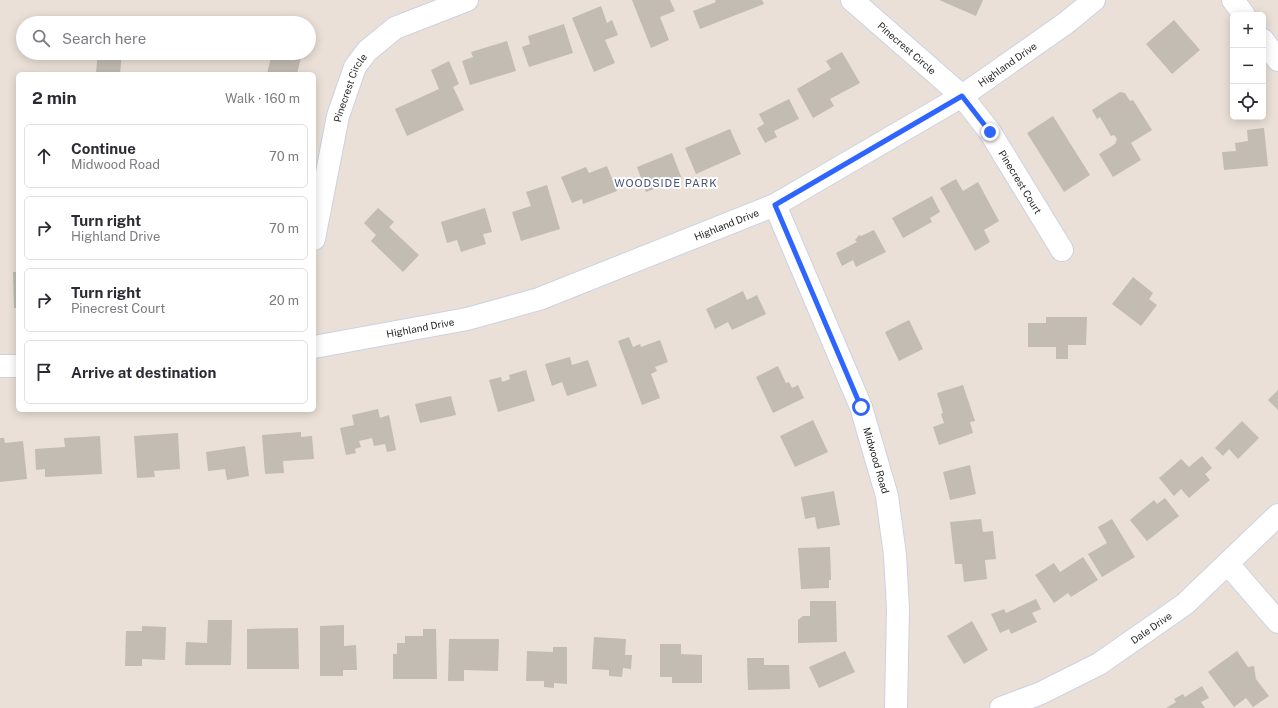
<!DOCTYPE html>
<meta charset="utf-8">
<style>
body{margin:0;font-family:"Public Sans",sans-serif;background:#f7f7f7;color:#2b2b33}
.controls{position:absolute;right:12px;top:12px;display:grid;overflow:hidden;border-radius:6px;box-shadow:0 2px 10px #0003}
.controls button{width:36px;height:36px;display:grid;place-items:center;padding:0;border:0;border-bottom:1px solid #e1e1e2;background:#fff;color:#2b2b33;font:20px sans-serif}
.stop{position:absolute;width:12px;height:12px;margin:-9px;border:3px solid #2f65ff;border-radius:50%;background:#fff}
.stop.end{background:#2f65ff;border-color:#fff;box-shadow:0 1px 4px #0008}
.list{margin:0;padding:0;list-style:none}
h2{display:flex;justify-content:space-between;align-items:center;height:52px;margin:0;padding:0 16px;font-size:17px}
h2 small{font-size:13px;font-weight:400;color:#7c7c81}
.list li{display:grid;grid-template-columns:26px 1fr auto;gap:12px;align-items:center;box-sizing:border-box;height:64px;margin:0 8px 8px;padding:0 8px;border:1px solid #e1e1e2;border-radius:6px}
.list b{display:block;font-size:15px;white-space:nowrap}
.list p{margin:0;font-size:13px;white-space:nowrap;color:#7c7c81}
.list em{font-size:13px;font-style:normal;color:#7c7c81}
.icon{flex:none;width:22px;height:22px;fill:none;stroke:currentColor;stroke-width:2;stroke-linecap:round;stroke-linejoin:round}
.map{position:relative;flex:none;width:1278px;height:708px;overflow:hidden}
.search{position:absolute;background:#fff;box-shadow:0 2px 10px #0003;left:16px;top:16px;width:300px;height:44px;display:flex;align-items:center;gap:10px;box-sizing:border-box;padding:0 14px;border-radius:22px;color:#7c7c81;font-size:15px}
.panel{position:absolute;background:#fff;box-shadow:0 2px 10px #0003;left:16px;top:72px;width:300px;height:340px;border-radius:6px}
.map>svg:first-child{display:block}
</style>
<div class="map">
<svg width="1278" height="708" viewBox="0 0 1278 708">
<rect width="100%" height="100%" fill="#eae0d7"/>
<!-- building -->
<g fill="#c2bcb3">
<polygon points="632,0 670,0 675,11 660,17 669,40 651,48"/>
<polygon points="715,0 762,0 764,4 700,29 693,11 716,2"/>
<polygon points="939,0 983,0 976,16"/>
<polygon points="601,6 607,23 612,20 618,35 605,40 615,63 594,72 572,18"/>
<polygon points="1174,20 1200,50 1172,74 1146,44"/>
<polygon points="564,24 573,53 529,67 522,47 530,44 528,36"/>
<polygon points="507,41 516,71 470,85 462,61 473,57 471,52"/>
<polygon points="842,52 860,83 830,99 834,106 813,118 797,89 831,69 826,61"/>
<polygon points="98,53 122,53 120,74 90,74 90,72 96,72"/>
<polygon points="272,53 302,53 297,74 267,74"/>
<polygon points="449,61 459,84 453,87 464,110 407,136 395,109 439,89 431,70"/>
<polygon points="1120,92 1125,93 1130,101 1133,100 1152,130 1131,143 1141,160 1113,177 1099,154 1115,144 1117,139 1114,135 1111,136 1100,117 1097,119 1092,110"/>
<polygon points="789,99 799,119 774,131 777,137 765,143 757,128 764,124 759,114"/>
<polygon points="1053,116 1090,175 1064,192 1027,133"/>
<polygon points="1264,128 1268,166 1224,170 1222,152 1236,151 1235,143 1248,141 1247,130"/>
<polygon points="730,129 741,154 696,174 685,148"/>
<polygon points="672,153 682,179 646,192 637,167"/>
<polygon points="607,166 617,191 583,204 582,199 572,203 561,177 586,167 589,173"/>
<polygon points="956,179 963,191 978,182 999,221 984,230 990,242 975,251 940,188"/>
<polygon points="547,185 560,229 521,241 512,212 531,206 526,192"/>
<polygon points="932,196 940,212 930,218 932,222 903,238 892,218"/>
<polygon points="378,208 394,222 389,227 419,255 403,272 371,241 376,235 364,223"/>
<polygon points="485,208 492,232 483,234 486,244 461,252 457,240 447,243 441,222"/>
<polygon points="874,230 886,252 856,267 853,260 842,266 836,253 857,242 855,240 859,235 861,236"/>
<polygon points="13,272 18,272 18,308 14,308"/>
<polygon points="1133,277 1153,293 1149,299 1157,305 1141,326 1112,304"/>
<polygon points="743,291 747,300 757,295 766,314 732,330 728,322 715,329 706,309"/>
<polygon points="1046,317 1087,317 1086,345 1068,345 1068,359 1056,359 1056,347 1028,347 1028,323 1046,323"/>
<polygon points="909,320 923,349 899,361 885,332"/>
<polygon points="629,337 633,347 640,344 641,347 660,340 668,362 655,367 657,371 651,374 660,398 642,405 618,341"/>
<polygon points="570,357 572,365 588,360 597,386 567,396 562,382 552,386 545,364"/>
<polygon points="778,366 786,383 789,382 792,388 798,385 804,398 773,413 756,377"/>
<polygon points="526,370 535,401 498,412 489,380 501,377 502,382 510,379 509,375"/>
<polygon points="963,385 975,421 970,422 973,433 939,445 933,427 944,423 941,414 943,413 937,393"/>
<polygon points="1278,390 1278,410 1268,400"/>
<polygon points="451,396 456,415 420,423 415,404"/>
<polygon points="378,409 380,418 389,415 396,450 387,452 385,444 374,446 372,438 359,441 361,447 355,449 356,453 346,455 340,428 354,425 352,415"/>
<polygon points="813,420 828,452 795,467 780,436"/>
<polygon points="1242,421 1259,438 1238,459 1229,449 1223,456 1215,448"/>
<polygon points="301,432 301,437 312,436 314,459 283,461 284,473 265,474 262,435"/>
<polygon points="178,433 180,469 154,471 155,477 137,478 134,436"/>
<polygon points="100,436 102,474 45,477 45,469 36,470 35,449 65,447 64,438"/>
<polygon points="0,438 4,438 5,443 23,441 27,479 0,482"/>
<polygon points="245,446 249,476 227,480 225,469 208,471 206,452"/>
<polygon points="1202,456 1212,468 1205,474 1210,480 1189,498 1181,489 1174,496 1159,478 1181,459 1189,467"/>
<polygon points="970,465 976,494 950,500 943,472"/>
<polygon points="834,491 840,525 817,529 815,517 805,519 801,497"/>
<polygon points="1165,498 1179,516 1147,541 1130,520 1154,500 1157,504"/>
<polygon points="981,519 983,532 993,531 996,559 985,560 987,579 964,582 962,564 955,564 950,522"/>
<polygon points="1112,519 1135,557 1102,577 1088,554 1107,543 1098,527"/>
<polygon points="830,547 831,580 829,580 829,588 801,589 798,548"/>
<polygon points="1083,557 1098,580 1071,597 1068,593 1054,603 1035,575 1054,563 1060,572"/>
<polygon points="1036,599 1041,609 1032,613 1037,622 1011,634 1009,629 1000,633 991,614 1004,609 1006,613"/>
<polygon points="810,601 836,601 837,642 798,643 798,620 803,616 810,616"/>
<polygon points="208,620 232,620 231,665 185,665 186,642 207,643"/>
<polygon points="972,621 988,650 964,664 947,636"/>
<polygon points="344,625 344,646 356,645 357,670 343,670 343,676 320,676 320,626"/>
<polygon points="142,626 166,627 165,660 142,659 142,666 125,666 126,631 142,631"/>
<polygon points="298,628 299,669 247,669 247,629"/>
<polygon points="423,629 436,629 437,679 393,679 393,654 397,654 397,643 405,643 405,636 423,636"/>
<polygon points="594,637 626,639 625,655 632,655 631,669 623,668 622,677 609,676 609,670 592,669"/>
<polygon points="449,639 499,639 498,671 464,670 464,681 448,681"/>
<polygon points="660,644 681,644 681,654 702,655 702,683 672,683 672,677 660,677"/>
<polygon points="553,647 567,647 567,684 554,683 554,688 544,687 544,681 526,681 527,651 553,652"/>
<polygon points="845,651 855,672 819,688 809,667"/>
<polygon points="1237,651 1248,667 1254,666 1256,679 1269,696 1253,707 1246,698 1234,707 1208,672"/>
<polygon points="747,658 764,658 764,665 789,665 790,689 748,690"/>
<polygon points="1202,686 1209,698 1201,702 1205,708 1166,708 1176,702 1174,699 1183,694 1185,697"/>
</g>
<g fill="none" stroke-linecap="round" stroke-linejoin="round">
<!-- minor casing -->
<g stroke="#ccd2e1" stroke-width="24">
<g id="minor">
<path id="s1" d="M852,0L962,96L990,132L1062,250"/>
<polyline points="1233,0 1244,15"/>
<polyline points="1263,40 1278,60"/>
<path id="s2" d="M775,205L861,407L887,496L895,555L898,609L896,708"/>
<path id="s3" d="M314,239L338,116L355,67L367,51L395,28L467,0"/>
<path id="s4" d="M314,347L467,319L539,299L775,205L962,96L1066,23L1094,0"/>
<polyline points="0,366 18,366"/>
<polyline points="1228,564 1278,622"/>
</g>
</g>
<!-- tertiary casing -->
<g stroke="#ccd2e1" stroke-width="24">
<g id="tertiary">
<path id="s5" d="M1001,708L1041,693L1099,664L1185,604L1278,515"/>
</g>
</g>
<!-- minor -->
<use href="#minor" stroke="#fff" stroke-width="22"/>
<!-- tertiary -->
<use href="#tertiary" stroke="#fff" stroke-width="22"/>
</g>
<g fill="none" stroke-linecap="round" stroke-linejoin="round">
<!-- route -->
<polyline stroke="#2f65ff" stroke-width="5" points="861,407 775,205 962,96 990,132"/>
</g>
<g text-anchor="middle" stroke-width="4" stroke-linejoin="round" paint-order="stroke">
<!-- street labels -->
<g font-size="10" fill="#272727" stroke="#fff">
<text dy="4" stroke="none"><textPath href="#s1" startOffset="73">Pinecrest Circle</textPath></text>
<text dy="4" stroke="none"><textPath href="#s4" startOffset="756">Highland Drive</textPath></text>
<text dy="4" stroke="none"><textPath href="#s3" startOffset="156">Pinecrest Circle</textPath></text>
<text dy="4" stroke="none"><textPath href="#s1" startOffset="250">Pinecrest Court</textPath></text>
<text dy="4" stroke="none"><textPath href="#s4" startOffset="432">Highland Drive</textPath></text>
<text dy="4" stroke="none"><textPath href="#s4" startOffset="108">Highland Drive</textPath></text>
<text dy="4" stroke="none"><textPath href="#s2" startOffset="275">Midwood Road</textPath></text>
<text dy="4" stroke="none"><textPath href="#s5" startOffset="171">Dale Drive</textPath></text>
</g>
<!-- neighbourhood labels -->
<g font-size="11" letter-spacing="1" fill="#465378" stroke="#fff">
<text x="666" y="187">WOODSIDE PARK</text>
</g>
</g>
</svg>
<div class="controls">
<button>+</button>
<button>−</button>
<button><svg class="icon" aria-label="locate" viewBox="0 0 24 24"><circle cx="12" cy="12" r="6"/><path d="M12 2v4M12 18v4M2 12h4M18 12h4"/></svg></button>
</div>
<div class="stop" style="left:861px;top:407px"></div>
<div class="stop end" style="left:990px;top:132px"></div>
<div class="search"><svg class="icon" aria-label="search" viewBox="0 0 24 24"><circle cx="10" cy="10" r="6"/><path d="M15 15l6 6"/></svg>Search here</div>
<section class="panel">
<h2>2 min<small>Walk · 160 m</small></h2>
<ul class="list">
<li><svg class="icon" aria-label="ahead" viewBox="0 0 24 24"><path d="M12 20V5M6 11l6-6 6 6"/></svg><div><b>Continue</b><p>Midwood Road</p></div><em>70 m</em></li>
<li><svg class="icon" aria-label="right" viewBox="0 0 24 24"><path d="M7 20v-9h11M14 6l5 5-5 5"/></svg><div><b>Turn right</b><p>Highland Drive</p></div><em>70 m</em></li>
<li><svg class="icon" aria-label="right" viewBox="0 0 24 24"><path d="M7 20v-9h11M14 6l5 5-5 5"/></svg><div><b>Turn right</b><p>Pinecrest Court</p></div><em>20 m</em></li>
<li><svg class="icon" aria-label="arrive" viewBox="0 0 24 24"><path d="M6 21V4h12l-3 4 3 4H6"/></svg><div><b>Arrive at destination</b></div></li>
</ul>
</section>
</div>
